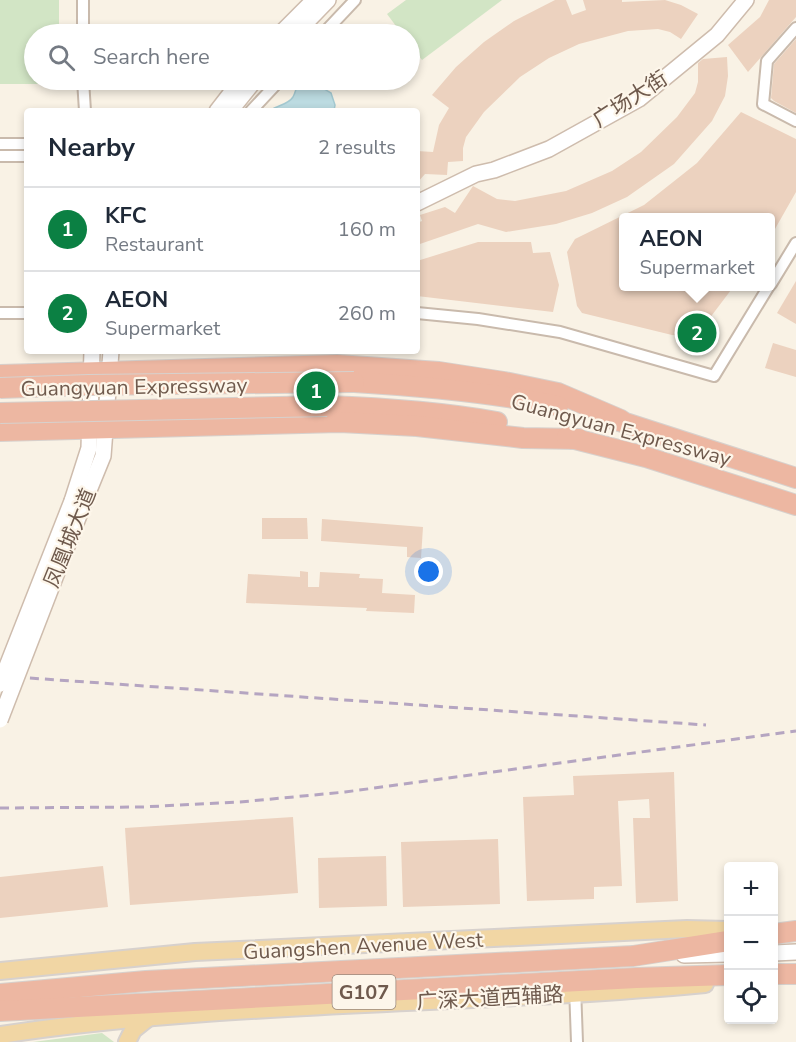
<!DOCTYPE html>
<meta charset="utf-8">
<style>
body{margin:0;font-family:"Nunito Sans","Noto Sans SC",sans-serif;background:#f6f6f7;color:#1f2937}
.controls{position:absolute;right:18px;bottom:18px;display:grid;overflow:hidden;border-radius:6px;box-shadow:0 3px 9px #0003}
.controls button{width:54px;height:54px;display:grid;place-items:center;padding:0;border:0;border-bottom:2px solid #e0e1e3;background:#fff;color:#1f2937;font:30px sans-serif}
.you{position:absolute;left:429px;top:572px;width:21px;height:21px;margin:-15px;border:4px solid #fff;border-radius:50%;background:#1a73e8;box-shadow:0 0 0 9px #1a73e833}
.badge{display:grid;place-items:center;width:39px;height:39px;border-radius:50%;background:#0b8043;color:#fff;font-size:20px;font-weight:700}
.pin{position:absolute;translate:-50% -50%;border:3px solid #fff;box-shadow:0 2px 6px #0006}
.popup{position:absolute;left:619px;top:213px;width:156px;height:78px;box-sizing:border-box;display:grid;place-content:center;border-radius:6px;background:#fff;filter:drop-shadow(0 2px 4px #0005);font-size:20px;white-space:nowrap;color:#747a83}
.popup b{font-size:22px;color:#1f2937}
.popup::after{content:'';position:absolute;left:50%;top:100%;margin-left:-12px;border:12px solid transparent;border-top-color:#fff}
.list{margin:0;padding:0;list-style:none}
h2{display:flex;justify-content:space-between;align-items:center;height:78px;margin:0;padding:0 24px;font-size:26px}
h2 small{font-size:20px;font-weight:400;color:#747a83}
.list li{display:grid;grid-template-columns:39px 1fr auto;gap:18px;align-items:center;box-sizing:border-box;height:84px;padding:0 24px;border-top:2px solid #e0e1e3}
.list b{display:block;font-size:22px;white-space:nowrap}
.list p{margin:0;font-size:20px;white-space:nowrap;color:#747a83}
.list em{font-size:20px;font-style:normal;color:#747a83}
.icon{flex:none;width:33px;height:33px;fill:none;stroke:currentColor;stroke-width:2;stroke-linecap:round;stroke-linejoin:round}
.map{position:relative;flex:none;width:796px;height:1042px;overflow:hidden}
.search{position:absolute;background:#fff;box-shadow:0 3px 9px #0003;left:24px;top:24px;width:396px;height:66px;display:flex;align-items:center;gap:15px;box-sizing:border-box;padding:0 21px;border-radius:33px;color:#747a83;font-size:22px}
.panel{position:absolute;background:#fff;box-shadow:0 3px 9px #0003;left:24px;top:108px;width:396px;height:246px;border-radius:6px}
.map>svg:first-child{display:block}
</style>
<div class="map">
<svg width="796" height="1042" viewBox="0 0 796 1042">
<rect width="100%" height="100%" fill="#f9f2e5"/>
<!-- green -->
<g fill="#d2e5c5">
<polygon points="0,0 59,0 59,34 34,34 34,80 58,80 58,84 0,84"/>
<polygon points="406,0 502,0 422,60 410,44 410,34 402,34 387,14"/>
<polygon points="102,1033 114,1042 33,1042"/>
</g>
<!-- water -->
<path fill="#bcdbe1" stroke="#a3c9d1" stroke-width="1.5" d="M303,80C314,79 321,88 331,93L335,105L334,111H270C277,105 288,105 293,97C297,90 295,85 303,80Z"/>
<!-- building -->
<g fill="#ecd2bf">
<polygon points="555,0 566,0 572,15 586,10 583,0 622,0 622,2 665,0 681,5 698,14 681,39 670,32 658,29 628,31 579,44 549,58 520,77 484,112 466,137 463,148 463,161 448,162 447,175 425,174 417,183 417,151 433,152 439,125 449,108 432,95 456,67 484,42 514,21"/>
<polygon points="769,0 796,0 796,17 748,72 728,45 760,17"/>
<polygon points="796,39 796,113 774,101 771,98 774,64"/>
<polygon points="727,57 728,76 725,96 712,121 674,164 627,197 592,213 556,224 506,232 478,224 417,245 417,223 422,221 420,215 445,207 455,213 473,186 497,199 515,201 566,191 612,171 641,152 677,117 695,93 698,82 698,63 703,59"/>
<polygon points="741,112 796,139 796,192 771,236 771,218 624,218 624,286 734,286 703,327 686,336 672,335 582,313 577,306 567,252 575,239 644,205 697,163"/>
<polygon points="478,242 531,242 533,253 550,252 559,285 553,312 417,296 417,261"/>
<polygon points="796,281 796,324 777,313"/>
<polygon points="773,343 796,350 796,377 765,368"/>
<polygon points="262,518 307,518 308,539 262,539"/>
<polygon points="322,519 423,527 421,558 407,557 407,547 321,541"/>
<polygon points="300,571 308,572 308,587 319,587 320,572 360,574 359,578 383,579 382,593 415,595 414,613 366,611 367,608 246,603 248,574 300,577"/>
<polygon points="674,772 678,901 636,903 633,818 650,818 649,799 618,801 622,886 594,887 594,899 527,901 523,797 574,795 573,776"/>
<polygon points="293,817 298,893 130,905 125,828"/>
<polygon points="498,839 500,904 403,907 401,842"/>
<polygon points="386,856 387,906 319,908 318,858"/>
<polygon points="103,866 108,907 0,918 0,877"/>
</g>
<g fill="none" stroke-linecap="round" stroke-linejoin="round">
<!-- street casing -->
<g stroke="#c9baac" stroke-width="14">
<g id="street">
<polyline points="796,28 767,61 763,104 796,121"/>
<polyline points="83,34 83,0"/>
<polyline points="323,34 355,0"/>
<polyline points="83,80 85,111"/>
<polyline points="251,111 280,80"/>
<polyline points="0,144 27,144"/>
<polyline points="0,156 27,156"/>
<polyline points="771,284 796,243"/>
<polyline points="0,313 27,313"/>
<polyline points="417,313 478,319 560,332 714,376 769,286"/>
<polyline points="575,987 577,1042"/>
</g>
</g>
<!-- secondary casing -->
<g stroke="#cebcad" stroke-width="18">
<g id="secondary">
<polyline points="280,34 314,0"/>
<polyline points="295,34 328,0"/>
<polyline points="217,111 241,80"/>
<polyline points="230,111 255,80"/>
<polyline points="417,203 476,174 494,170 549,149 639,99 717,35 746,0"/>
<polyline points="72,501 89,448 92,351"/>
<polyline points="83,505 103,456 111,351"/>
<polyline points="774,953 796,952"/>
<polyline points="684,955 728,954"/>
</g>
</g>
<!-- primary casing -->
<g stroke="#d7d1cd" stroke-width="20">
<g id="primary">
<polyline points="0,971 195,952 687,929 728,930"/>
<path d="M0,1035C233,1000 471,1006 705,984"/>
<polyline points="127,1042 133,1030 148,1018"/>
</g>
</g>
<!-- highway casing -->
<g stroke="#d7d1cd" stroke-width="22">
<g id="highway">
<polyline points="0,375 337,365 439,372 504,382 558,393 621,420"/>
<path d="M354,382C422,386 491,392 558,406"/>
<path d="M327,406C385,408 441,412 497,422"/>
<polyline points="610,418 796,478"/>
<polyline points="0,431 340,422 417,426 523,438 579,439"/>
<polyline points="567,437 646,457 796,505"/>
<polyline points="774,934 796,931"/>
<polyline points="774,974 796,974"/>
<polyline points="0,994 146,981 633,956 728,941"/>
<polyline points="0,1011 636,978 728,975"/>
</g>
</g>
<!-- street -->
<use href="#street" stroke="#fff" stroke-width="10"/>
<!-- secondary -->
<use href="#secondary" stroke="#fff" stroke-width="15"/>
<!-- primary -->
<use href="#primary" stroke="#f1d6a4" stroke-width="16"/>
<!-- highway -->
<use href="#highway" stroke="#edb7a2" stroke-width="20"/>
<!-- rail -->
<g stroke="#b5a5c1" stroke-width="3" stroke-dasharray="9 6" stroke-linecap="butt">
<polyline points="0,676 706,725"/>
<polyline points="0,808 142,807 240,802 345,792 796,731"/>
</g>
<!-- secondary-bridge casing -->
<g stroke="#cebcad" stroke-width="18" stroke-linecap="butt">
<g id="secondary-bridge">
<polyline points="0,684 72,501"/>
<polyline points="0,720 83,505"/>
</g>
</g>
<!-- highway-bridge casing -->
<g stroke="#d7d1cd" stroke-width="22" stroke-linecap="butt">
<g id="highway-bridge">
<polyline points="0,388 89,385 354,382"/>
<polyline points="0,413 327,406"/>
</g>
</g>
<!-- secondary-bridge -->
<use href="#secondary-bridge" stroke="#fff" stroke-width="15"/>
<!-- highway-bridge -->
<use href="#highway-bridge" stroke="#edb7a2" stroke-width="20"/>
</g>
<g text-anchor="middle" stroke-width="4.5" stroke-linejoin="round" paint-order="stroke">
<!-- shield labels -->
<rect fill="#fdf6ea" stroke="#9a897c" stroke-width="1.5" x="332.5" y="975" width="63" height="34" rx="4.5"/>
<g font-size="20" font-weight="bold" fill="#6f5a4d">
<text x="364" y="999">G107</text>
</g>
<!-- street labels -->
<g font-size="21" fill="#6f5a4d" stroke="#fdf6ea">
<text transform="translate(630 99) rotate(-33)" y="7">广场大街</text>
<text transform="translate(134 387) rotate(-1)" y="7">Guangyuan Expressway</text>
<text transform="translate(621 430) rotate(15)" y="7">Guangyuan Expressway</text>
<text transform="translate(70 538) rotate(-68)" y="7">凤凰城大道</text>
<text transform="translate(363 946) rotate(-3)" y="7">Guangshen Avenue West</text>
<text transform="translate(490 998) rotate(-3)" y="7">广深大道西辅路</text>
</g>
</g>
</svg>
<div class="controls">
<button>+</button>
<button>−</button>
<button><svg class="icon" aria-label="locate" viewBox="0 0 24 24"><circle cx="12" cy="12" r="6"/><path d="M12 2v4M12 18v4M2 12h4M18 12h4"/></svg></button>
</div>
<div class="you"></div>
<div class="pin badge" style="left:316px;top:391px">1</div>
<div class="pin badge" style="left:697px;top:333px">2</div>
<div class="popup"><b>AEON</b>Supermarket</div>
<div class="search"><svg class="icon" aria-label="search" viewBox="0 0 24 24"><circle cx="10" cy="10" r="6"/><path d="M15 15l6 6"/></svg>Search here</div>
<section class="panel">
<h2>Nearby<small>2 results</small></h2>
<ul class="list">
<li><span class="badge">1</span><div><b>KFC</b><p>Restaurant</p></div><em>160 m</em></li>
<li><span class="badge">2</span><div><b>AEON</b><p>Supermarket</p></div><em>260 m</em></li>
</ul>
</section>
</div>
